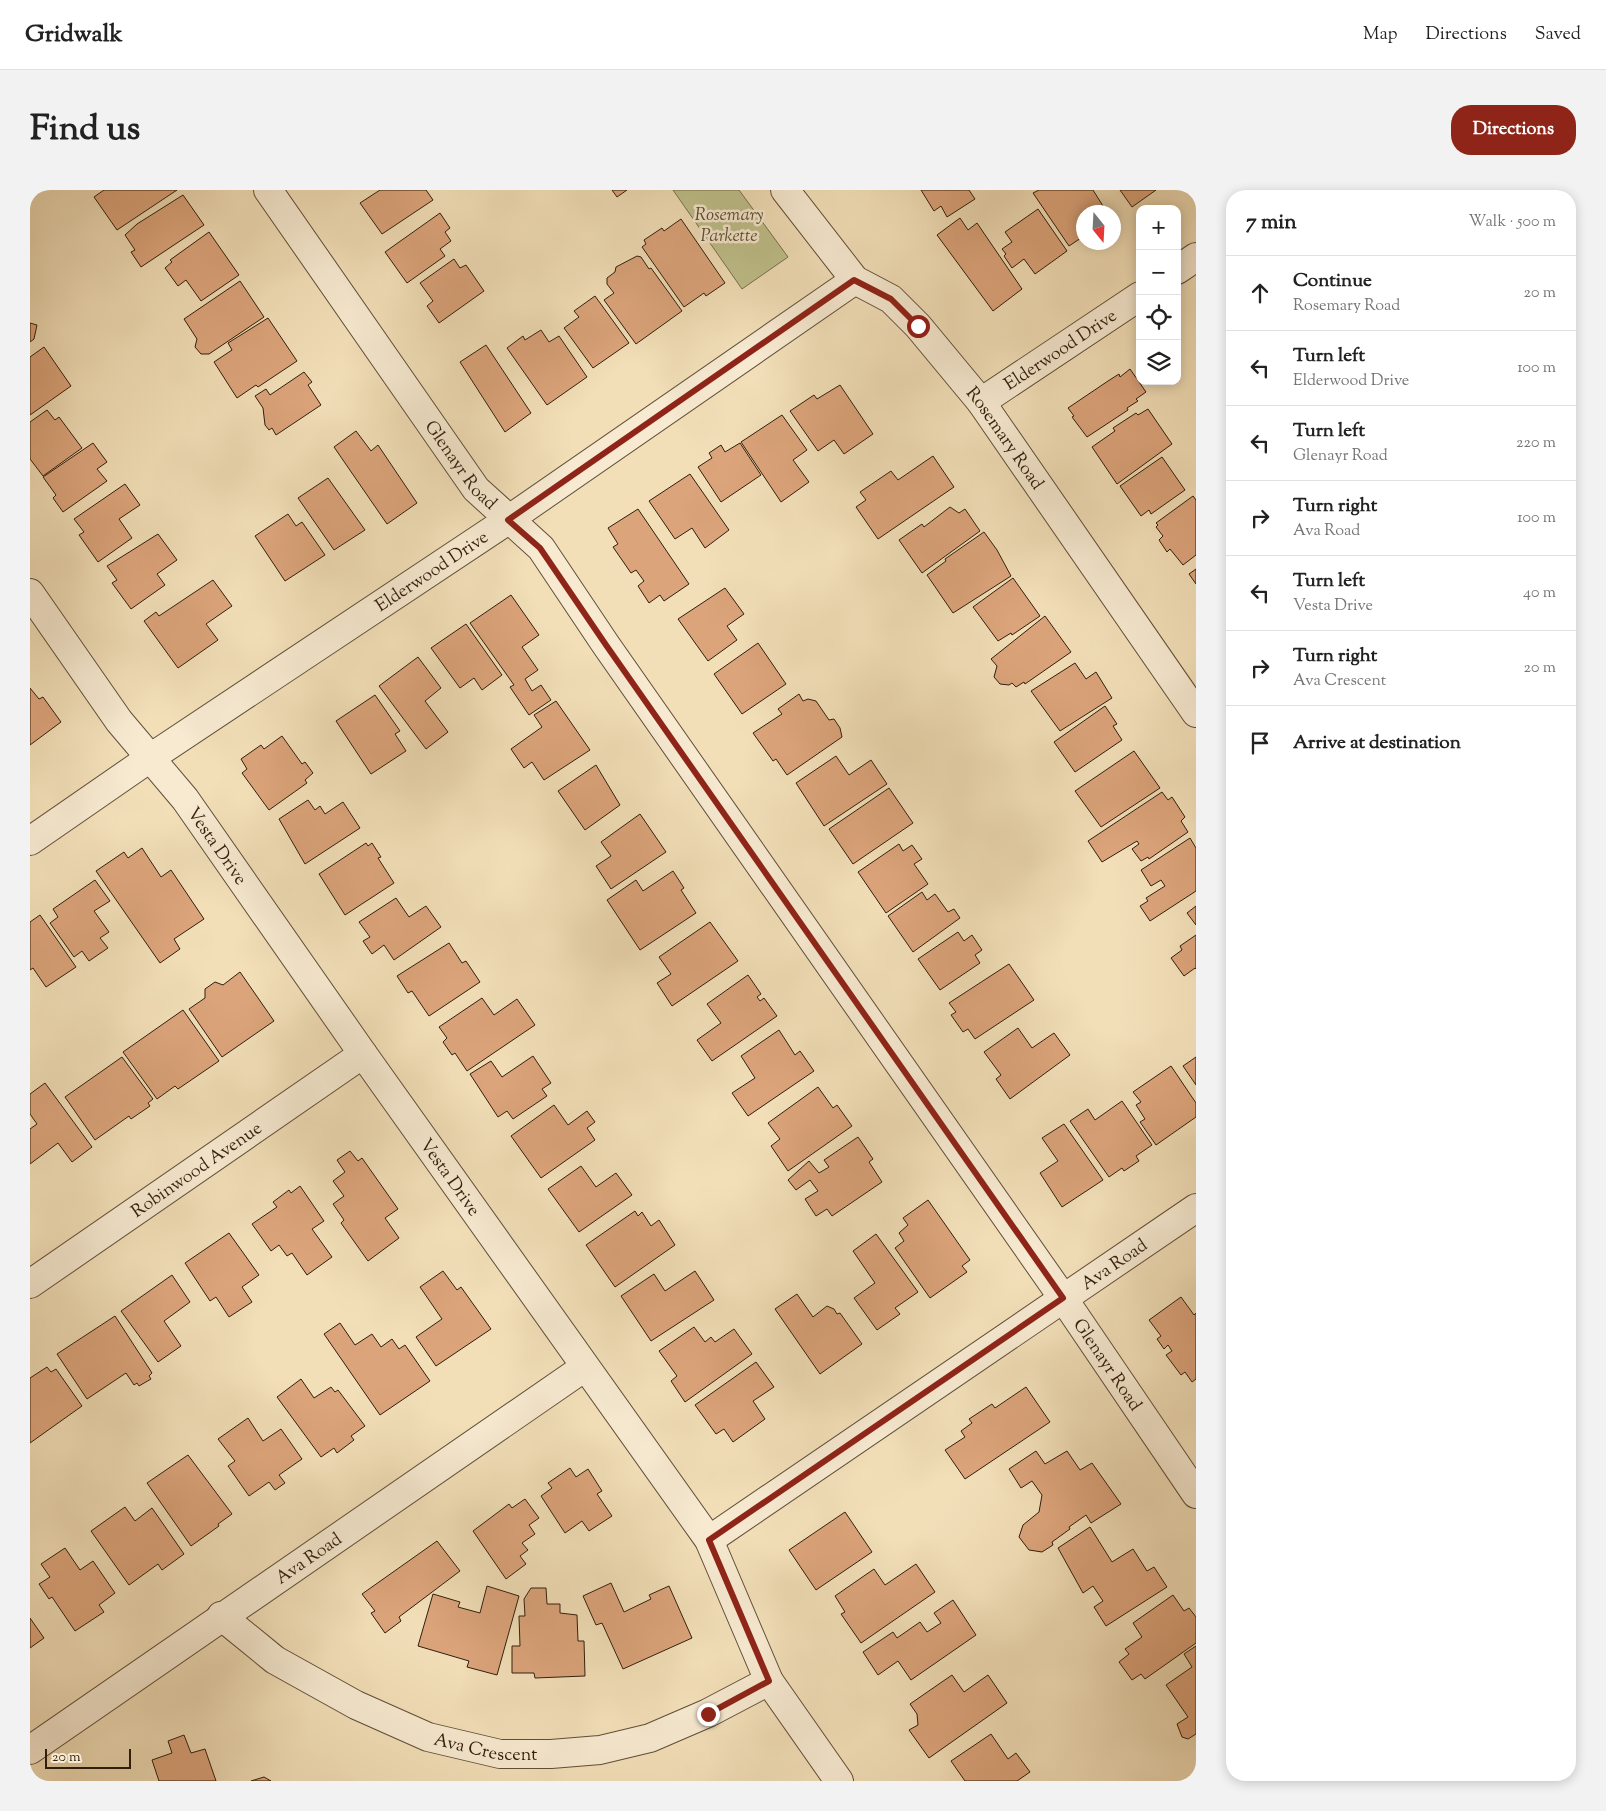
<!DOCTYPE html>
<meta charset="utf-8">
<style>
body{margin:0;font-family:"Sorts Mill Goudy",serif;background:#f2f2f2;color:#222}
.controls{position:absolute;right:15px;top:15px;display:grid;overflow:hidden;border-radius:10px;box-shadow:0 2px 12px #0003}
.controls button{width:45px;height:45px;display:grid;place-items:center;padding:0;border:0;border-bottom:1px solid #e0e0e0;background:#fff;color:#222;font:25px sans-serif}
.compass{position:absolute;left:1046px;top:15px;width:45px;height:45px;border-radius:50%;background:#fff;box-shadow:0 2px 12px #0003;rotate:162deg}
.scale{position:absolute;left:15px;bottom:12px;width:86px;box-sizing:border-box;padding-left:5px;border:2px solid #311e0d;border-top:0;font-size:14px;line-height:18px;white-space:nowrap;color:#311e0d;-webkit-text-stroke:4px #f7ead1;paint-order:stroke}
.stop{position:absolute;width:15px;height:15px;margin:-11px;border:4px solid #8f2418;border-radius:50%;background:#fff}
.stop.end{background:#8f2418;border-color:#fff;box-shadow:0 1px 5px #0008}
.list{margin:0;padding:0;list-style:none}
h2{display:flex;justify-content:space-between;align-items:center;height:65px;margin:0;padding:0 20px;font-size:21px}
h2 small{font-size:16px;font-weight:400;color:#767676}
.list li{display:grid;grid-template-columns:32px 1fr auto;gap:15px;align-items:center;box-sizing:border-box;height:75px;padding:0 20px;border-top:1px solid #e0e0e0}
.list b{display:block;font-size:19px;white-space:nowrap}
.list p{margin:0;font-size:16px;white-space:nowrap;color:#767676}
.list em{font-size:16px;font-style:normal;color:#767676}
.icon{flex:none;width:28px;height:28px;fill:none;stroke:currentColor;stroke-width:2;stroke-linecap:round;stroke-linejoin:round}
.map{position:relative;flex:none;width:1166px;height:1591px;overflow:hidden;border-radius:20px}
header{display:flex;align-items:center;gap:30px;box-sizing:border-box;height:70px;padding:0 25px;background:#fff;border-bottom:1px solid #e0e0e0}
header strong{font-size:24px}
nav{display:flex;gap:28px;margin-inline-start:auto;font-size:18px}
.intro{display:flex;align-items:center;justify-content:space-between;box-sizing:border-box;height:120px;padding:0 30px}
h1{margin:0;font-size:35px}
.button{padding:12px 22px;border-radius:20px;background:#8f2418;color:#fff;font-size:18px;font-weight:700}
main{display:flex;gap:30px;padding:0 30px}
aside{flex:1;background:#fff;border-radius:20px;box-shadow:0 2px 12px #0003}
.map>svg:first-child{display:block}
</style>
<header>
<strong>Gridwalk</strong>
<nav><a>Map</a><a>Directions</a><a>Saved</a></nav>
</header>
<div class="intro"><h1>Find us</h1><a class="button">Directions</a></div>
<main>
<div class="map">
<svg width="1166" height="1591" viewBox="0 0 1166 1591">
<rect width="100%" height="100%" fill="#f2dfb8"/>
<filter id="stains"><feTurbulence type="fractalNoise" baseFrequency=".004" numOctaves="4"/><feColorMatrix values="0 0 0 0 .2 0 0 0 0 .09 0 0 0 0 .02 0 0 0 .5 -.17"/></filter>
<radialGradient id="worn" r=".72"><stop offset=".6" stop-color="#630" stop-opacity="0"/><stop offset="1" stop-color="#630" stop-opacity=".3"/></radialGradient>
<!-- green -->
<polygon fill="#bfc08b" stroke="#786f4c" points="643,0 709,0 758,67 712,99"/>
<!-- building -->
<g fill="#dca47b" stroke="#311e0d">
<polygon points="74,0 147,0 87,40 64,7"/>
<polygon points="350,0 396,0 403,10 352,44 330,13"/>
<polygon points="582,0 597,0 587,7"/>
<polygon points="891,0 939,0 945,9 917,27 911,16 904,21"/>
<polygon points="1009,0 1063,0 1073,16 1064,22 1054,22 1054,46 1039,56 1003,3"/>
<polygon points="1090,0 1126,0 1102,17"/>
<polygon points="153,5 174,35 111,77 101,62 105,60 95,45 107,34"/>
<polygon points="1008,19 1037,61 1005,84 994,69 982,78 974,66 976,64 972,59 982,52 975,42"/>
<polygon points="410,23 420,38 415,42 421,51 410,59 415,66 377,93 355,62"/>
<polygon points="930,28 938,40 947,33 992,99 963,121 907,45"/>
<polygon points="651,29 695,93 676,106 674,103 654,117 612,57 616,54 614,50 632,38 634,41"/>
<polygon points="179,42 209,85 171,111 156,90 148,96 135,78 142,72 140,70"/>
<polygon points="607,66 611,67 619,79 621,78 652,121 606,154 574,110 584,103 577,94 577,88 585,82 586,77"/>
<polygon points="424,69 430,78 436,75 454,101 409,133 397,116 403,111 390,93"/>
<polygon points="210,91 234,127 179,164 171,164 165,157 167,149 154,129"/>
<polygon points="565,106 599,153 563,178 534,138 549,127 544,121"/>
<polygon points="238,128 267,171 228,197 226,195 207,208 184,172 202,160 198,153"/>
<polygon points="0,133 7,135 4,149 0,152"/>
<polygon points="511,140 519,152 529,146 557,187 517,215 477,158 493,146 495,150"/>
<polygon points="456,155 501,223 475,242 430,172"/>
<polygon points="14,157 41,196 0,225 0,167"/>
<polygon points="1100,179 1116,202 1106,209 1108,211 1097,218 1098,220 1057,247 1042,227 1044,226 1038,218 1078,191 1089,184 1090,187"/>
<polygon points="274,182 282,192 278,195 291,215 246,245 242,238 239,240 235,235 233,218 225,206 236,199 240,205"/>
<polygon points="810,195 843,244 814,264 804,250 788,261 760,221 784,205 787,209"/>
<polygon points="1118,219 1142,254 1087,294 1062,257 1085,241 1083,238 1106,223 1108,225"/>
<polygon points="17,220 25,230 29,227 52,258 13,286 0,269 0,232"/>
<polygon points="752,225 777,260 763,270 779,292 751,312 711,252"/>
<polygon points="326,241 341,261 348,255 387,313 357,334 304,257"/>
<polygon points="63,253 77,272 67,279 77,291 33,322 23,308 26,305 13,287"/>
<polygon points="710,253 731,285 691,312 668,277 682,268 679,263 691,255 695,262"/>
<polygon points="903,266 924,297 848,349 826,317 836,310 830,302 861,281 868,290"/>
<polygon points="1132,267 1155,300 1121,324 1119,320 1111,326 1090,296"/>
<polygon points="660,284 699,340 675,358 662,338 645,349 619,311"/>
<polygon points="298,288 335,340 304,360 268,308"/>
<polygon points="95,294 110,315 89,329 102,348 68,372 49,345 54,342 44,329"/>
<polygon points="1163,306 1166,310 1166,365 1153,375 1140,359 1137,362 1129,350 1133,346 1126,337 1128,335 1126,333"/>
<polygon points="920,317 929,323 935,319 950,341 892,383 869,350 892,334 894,337"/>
<polygon points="608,319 659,394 634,411 630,405 619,413 608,396 614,391 606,380 601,383 583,357 588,354 578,338"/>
<polygon points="258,324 266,336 272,332 295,365 255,391 225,346"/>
<polygon points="954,342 967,360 981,386 923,423 897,385 916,371 915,369"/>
<polygon points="128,344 147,370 127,384 135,395 101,419 82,393 87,390 77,376"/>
<polygon points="1166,379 1166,394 1159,384"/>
<polygon points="983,388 1010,426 982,445 981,443 968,451 943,417"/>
<polygon points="183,390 202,416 176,434 188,450 148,478 114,431 126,422 129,426"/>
<polygon points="695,398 714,424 697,436 707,450 678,471 648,429"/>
<polygon points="481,405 509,445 492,457 508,480 495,489 502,501 511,495 521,510 499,525 480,497 484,495 440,433"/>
<polygon points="1015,426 1041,462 995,494 994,492 986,497 982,493 979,495 970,494 964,487 967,476 961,469"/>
<polygon points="436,434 472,485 452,500 444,488 430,498 401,458"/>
<polygon points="728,453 756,494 712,524 684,484"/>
<polygon points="388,467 411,498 395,511 418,542 396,559 349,496"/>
<polygon points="1045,473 1056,489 1066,482 1082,508 1030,541 1001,501"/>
<polygon points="0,498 9,509 13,507 31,532 0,555"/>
<polygon points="769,504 773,511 778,509 786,511 799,530 804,529 810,538 812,547 757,585 746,569 743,571 723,543 752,524 748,519"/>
<polygon points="345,505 370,541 365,544 376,561 341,584 306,531"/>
<polygon points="526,511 560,560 514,590 502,572 494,578 481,559 512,537 504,525"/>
<polygon points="1075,516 1087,534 1083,536 1092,550 1045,582 1024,552"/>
<polygon points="252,546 272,574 275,572 283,583 275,590 277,593 239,620 212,583 217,579 211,569 231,555 234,559"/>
<polygon points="1104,561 1130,598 1071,637 1045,601"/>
<polygon points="806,566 819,585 841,570 857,594 794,636 766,593"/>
<polygon points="566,575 590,615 555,640 528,601"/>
<polygon points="859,598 883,633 823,674 799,639"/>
<polygon points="1132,602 1138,610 1142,607 1155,627 1151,631 1158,642 1119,669 1118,667 1111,671 1102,659 1109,654 1107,651 1072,672 1058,651"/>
<polygon points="278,610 285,620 290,616 295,624 313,612 330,638 275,674 249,629"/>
<polygon points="610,624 636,662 581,699 566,676 581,666 571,652"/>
<polygon points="1160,648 1166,658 1166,701 1120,731 1110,716 1118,711 1116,708 1135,696 1131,690 1121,696 1111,680"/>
<polygon points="336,653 338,656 342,653 351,667 348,668 364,693 315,725 289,684"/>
<polygon points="869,654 873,661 882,655 892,669 884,674 898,694 856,723 828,682"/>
<polygon points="112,658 131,687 141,680 174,729 144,749 150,759 130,773 66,681 94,662 98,668"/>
<polygon points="643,681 654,698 651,700 666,723 610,760 577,710 606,690 613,701"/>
<polygon points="65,690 80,711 64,721 79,742 70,748 78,758 59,771 52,761 44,767 20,733 28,727 23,719"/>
<polygon points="892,702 897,710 905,704 918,722 924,719 930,728 883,762 858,726"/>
<polygon points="366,708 379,727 396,716 411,737 364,770 354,755 342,764 333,751 340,747 329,732"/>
<polygon points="1166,716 1166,735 1157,723"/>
<polygon points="10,725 46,777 16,797 3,778 0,780 0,732"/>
<polygon points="680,732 708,771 642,816 627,793 641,784 629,767"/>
<polygon points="928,742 934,751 942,745 952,760 945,765 950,773 910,800 888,769"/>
<polygon points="1166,745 1166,779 1165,778 1154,786 1141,768 1152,760 1150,756"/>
<polygon points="419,753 432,773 436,771 450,792 399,826 382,801 378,803 367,786"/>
<polygon points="979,774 1004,810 945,849 938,839 933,842 921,825 926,822 919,813"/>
<polygon points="210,782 244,831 192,867 159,819 175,808 175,799 185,792 193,795"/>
<polygon points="718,785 731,804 727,807 730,811 734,808 747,826 682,871 667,850 691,833 677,814"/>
<polygon points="452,808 464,825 487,809 505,835 437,881 425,863 422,865 413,852 417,848 409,837"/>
<polygon points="153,820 189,871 148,899 145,896 127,909 93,862"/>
<polygon points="988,838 1002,858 1024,843 1040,865 980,909 966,889 971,885 954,862"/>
<polygon points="749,840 765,865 770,861 784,881 718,926 702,903 725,888 711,866"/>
<polygon points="503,866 521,893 512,899 517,906 483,929 477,921 468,927 440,884 461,871 472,887"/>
<polygon points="92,867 123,909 118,913 120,916 101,929 99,926 65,950 35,907"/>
<polygon points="1166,867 1166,895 1153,876"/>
<polygon points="1141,876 1166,913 1166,927 1126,955 1110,932 1115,929 1106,915 1111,912 1103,902"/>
<polygon points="15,893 62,957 42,972 28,953 0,974 0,939 7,934 0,924 0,904"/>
<polygon points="788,897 803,918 807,915 822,936 758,981 741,956 750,949 738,933"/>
<polygon points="1092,911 1122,955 1106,966 1109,971 1094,981 1092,978 1079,987 1040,931 1058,919 1065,930"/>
<polygon points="524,915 538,935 557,921 565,932 557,938 565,950 511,988 481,946"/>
<polygon points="1034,934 1073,990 1032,1017 1010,983 1028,971 1012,948"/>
<polygon points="828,947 843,969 839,972 852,992 802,1026 797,1019 786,1026 775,1009 788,1001 780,990 766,1000 758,990 779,971 789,983 799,977 794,970"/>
<polygon points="320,961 328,971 332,968 368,1019 355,1028 369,1048 338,1071 311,1033 314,1030 303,1014 314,1006 303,991 315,982 307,970"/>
<polygon points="551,976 566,997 586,983 602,1005 549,1042 518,999"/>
<polygon points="270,996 294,1031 282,1039 302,1067 277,1085 262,1063 257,1066 249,1055 241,1061 222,1034 247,1017 243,1012 259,1000 261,1003"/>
<polygon points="898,1010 940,1070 932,1076 937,1082 900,1108 865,1058 874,1051 869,1043 878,1035 873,1028"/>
<polygon points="605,1021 608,1026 612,1022 621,1036 629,1030 645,1055 585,1097 556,1055"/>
<polygon points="199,1043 229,1085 212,1097 222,1112 199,1127 186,1107 180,1111 155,1073"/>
<polygon points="846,1044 888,1102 865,1118 870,1124 847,1140 824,1108 845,1093 823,1061"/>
<polygon points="413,1081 427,1100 431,1097 461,1139 406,1176 386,1147 412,1129 390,1097"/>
<polygon points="665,1081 684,1110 621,1151 591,1106 624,1084 635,1101"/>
<polygon points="142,1085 160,1112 134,1131 151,1156 128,1172 91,1121"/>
<polygon points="767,1104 783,1127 797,1116 804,1119 807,1124 810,1123 832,1154 790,1184 745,1119"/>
<polygon points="1151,1107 1164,1125 1166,1123 1166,1189 1162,1192 1155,1182 1151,1185 1136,1165 1142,1161 1138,1155 1134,1159 1127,1149 1131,1146 1119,1130"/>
<polygon points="85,1126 122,1183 119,1186 121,1189 109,1196 107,1193 104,1195 96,1183 57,1209 27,1164"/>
<polygon points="310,1133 325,1155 342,1144 351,1157 362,1149 369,1159 375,1155 400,1191 350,1225 294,1144"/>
<polygon points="664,1137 675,1152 681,1147 685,1152 704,1139 722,1164 655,1212 641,1191 647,1186 629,1161"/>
<polygon points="726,1172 744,1197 723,1211 735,1229 703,1252 694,1239 686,1244 665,1215"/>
<polygon points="17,1177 21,1182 26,1179 52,1216 0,1253 0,1188"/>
<polygon points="271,1189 284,1208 301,1197 305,1202 308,1200 335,1236 321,1246 324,1250 307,1263 304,1258 291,1267 247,1207"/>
<polygon points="996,1197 1020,1232 935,1289 915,1260 935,1247 931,1241 942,1233 939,1229 962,1214 965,1218"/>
<polygon points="218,1228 233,1251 251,1239 272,1269 249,1285 255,1293 245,1300 239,1292 219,1306 198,1276 205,1271 188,1249"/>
<polygon points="1006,1261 1015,1274 1037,1261 1050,1280 1062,1273 1091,1314 1061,1333 1056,1325 1039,1337 1040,1339 1022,1352 1023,1355 1012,1362 999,1360 989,1347 993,1335 1009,1322 1012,1305 1002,1291 991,1298 979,1279"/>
<polygon points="158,1265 202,1324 188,1334 189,1336 161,1356 117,1293"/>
<polygon points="540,1278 546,1287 558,1279 572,1301 567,1304 582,1326 559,1341 552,1331 535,1343 511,1306 522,1298 518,1293"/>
<polygon points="495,1309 509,1328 499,1335 505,1344 492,1353 498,1360 490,1366 496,1374 476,1389 443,1341 479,1314 482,1318"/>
<polygon points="95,1317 105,1331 122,1318 154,1364 132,1380 128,1374 99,1395 61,1341"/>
<polygon points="815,1322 842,1362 786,1400 759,1360"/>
<polygon points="1060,1337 1082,1372 1103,1359 1117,1381 1124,1377 1137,1397 1076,1436 1064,1417 1073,1411 1063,1396 1053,1403 1028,1358"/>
<polygon points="407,1351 430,1381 369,1427 371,1431 355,1443 341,1423 345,1421 332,1404"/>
<polygon points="35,1358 50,1380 63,1371 85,1403 69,1415 74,1422 45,1441 22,1407 19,1409 9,1394 20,1387 11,1374"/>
<polygon points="886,1374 905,1402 831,1453 811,1424 815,1422 805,1406 844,1379 855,1395"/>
<polygon points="581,1393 594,1422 621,1409 619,1405 639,1396 662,1448 593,1479 572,1433 566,1435 553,1406"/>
<polygon points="457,1396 489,1406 467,1485 437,1477 439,1471 388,1456 403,1404 430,1412 428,1417 450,1423"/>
<polygon points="501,1398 516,1398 517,1414 530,1414 530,1423 547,1425 548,1451 554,1451 555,1486 505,1488 504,1483 482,1483 482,1456 490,1456 489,1426 495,1426 494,1409"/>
<polygon points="1143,1405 1154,1421 1159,1418 1166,1427 1166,1453 1115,1489 1111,1484 1102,1490 1089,1472 1099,1464 1095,1459 1112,1447 1103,1433"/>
<polygon points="923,1410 946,1445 881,1490 868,1471 848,1485 833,1462 863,1442 867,1448 890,1432 897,1442 911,1433 904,1423"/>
<polygon points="0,1428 14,1448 0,1458"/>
<polygon points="1166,1456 1166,1544 1158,1549 1152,1547 1147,1534 1158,1527 1136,1495 1162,1477 1154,1464"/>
<polygon points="922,1485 934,1502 958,1485 977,1513 899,1568 879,1540 888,1535 887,1524 880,1514"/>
<polygon points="961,1544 978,1569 986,1563 1000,1582 987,1591 935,1591 921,1571"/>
<polygon points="154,1545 161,1563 175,1559 186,1591 129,1591 122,1570 142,1563 138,1551"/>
<polygon points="234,1587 241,1591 221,1591"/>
</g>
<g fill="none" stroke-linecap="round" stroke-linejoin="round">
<!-- minor casing -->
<g stroke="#614e38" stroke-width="30">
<g id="minor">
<path id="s1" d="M238,0L446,299L511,358L576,455L1033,1108L1166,1304"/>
<path id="s2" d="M755,0L825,90L861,109L888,136L951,212L1166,523"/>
<polyline points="1147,80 1166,67"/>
<path id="s3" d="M951,212L1110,106"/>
<path id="s4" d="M0,403L89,531L155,609L333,864L679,1350L739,1491L809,1591"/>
<path id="s5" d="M0,651L120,568L478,330L825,90"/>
<path id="s6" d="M0,1094L333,864"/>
<path id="s7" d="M679,1350L1166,1018"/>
<path id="s8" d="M191,1426L245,1470L326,1515L398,1547L470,1564H521L570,1560L620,1548L678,1523L739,1491"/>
<path id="s9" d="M0,1560L555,1177"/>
</g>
</g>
<!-- minor -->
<use href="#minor" stroke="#f7ead1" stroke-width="28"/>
</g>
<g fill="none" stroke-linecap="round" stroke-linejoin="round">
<!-- route -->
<polyline stroke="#8f2418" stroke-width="6" points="678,1524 739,1491 679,1350 1033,1108 576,455 510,358 478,330 824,90 861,109 888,136"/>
</g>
<g text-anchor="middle" stroke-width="5" stroke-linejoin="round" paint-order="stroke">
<!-- park labels -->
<g font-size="18" font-style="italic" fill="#5c4f33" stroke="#f7ead1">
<text x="699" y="30">Rosemary<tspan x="699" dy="21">Parkette</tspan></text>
</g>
<!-- street labels -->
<g font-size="18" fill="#311e0d" stroke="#f7ead1">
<text dy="6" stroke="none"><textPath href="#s3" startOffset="95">Elderwood Drive</textPath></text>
<text dy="6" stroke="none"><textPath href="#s2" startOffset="335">Rosemary Road</textPath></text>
<text dy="6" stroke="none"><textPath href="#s1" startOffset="336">Glenayr Road</textPath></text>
<text dy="6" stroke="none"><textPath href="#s5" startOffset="484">Elderwood Drive</textPath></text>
<text dy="6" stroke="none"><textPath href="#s4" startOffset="315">Vesta Drive</textPath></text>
<text dy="6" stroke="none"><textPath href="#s6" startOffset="202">Robinwood Avenue</textPath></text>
<text dy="6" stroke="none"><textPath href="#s4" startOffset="720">Vesta Drive</textPath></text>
<text dy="6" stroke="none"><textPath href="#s7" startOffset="490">Ava Road</textPath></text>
<text dy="6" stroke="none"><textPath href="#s1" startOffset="1446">Glenayr Road</textPath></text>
<text dy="6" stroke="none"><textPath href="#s9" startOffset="338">Ava Road</textPath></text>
<text dy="6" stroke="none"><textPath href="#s8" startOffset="300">Ava Crescent</textPath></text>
</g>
</g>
<rect width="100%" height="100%" filter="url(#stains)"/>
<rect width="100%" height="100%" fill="url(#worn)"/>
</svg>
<div class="controls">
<button>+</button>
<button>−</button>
<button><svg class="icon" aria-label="locate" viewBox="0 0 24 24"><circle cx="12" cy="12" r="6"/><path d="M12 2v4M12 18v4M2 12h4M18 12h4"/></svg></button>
<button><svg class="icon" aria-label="layers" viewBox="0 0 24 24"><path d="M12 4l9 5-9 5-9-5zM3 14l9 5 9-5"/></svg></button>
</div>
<svg class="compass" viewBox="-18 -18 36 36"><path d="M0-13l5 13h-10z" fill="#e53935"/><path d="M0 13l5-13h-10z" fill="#767676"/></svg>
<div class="scale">20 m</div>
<div class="stop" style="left:888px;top:136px"></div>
<div class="stop end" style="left:678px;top:1524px"></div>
</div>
<aside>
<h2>7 min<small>Walk · 500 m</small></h2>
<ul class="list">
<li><svg class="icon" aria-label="ahead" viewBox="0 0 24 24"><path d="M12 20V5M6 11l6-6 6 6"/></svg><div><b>Continue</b><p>Rosemary Road</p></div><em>20 m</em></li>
<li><svg class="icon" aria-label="left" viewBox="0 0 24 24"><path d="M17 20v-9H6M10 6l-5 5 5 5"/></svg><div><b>Turn left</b><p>Elderwood Drive</p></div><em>100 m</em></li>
<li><svg class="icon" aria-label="left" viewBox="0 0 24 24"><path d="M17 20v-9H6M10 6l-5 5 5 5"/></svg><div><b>Turn left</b><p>Glenayr Road</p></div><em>220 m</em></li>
<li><svg class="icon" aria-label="right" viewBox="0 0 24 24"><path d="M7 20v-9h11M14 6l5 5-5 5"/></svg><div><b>Turn right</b><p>Ava Road</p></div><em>100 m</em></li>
<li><svg class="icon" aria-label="left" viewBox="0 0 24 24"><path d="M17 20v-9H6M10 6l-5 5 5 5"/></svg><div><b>Turn left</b><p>Vesta Drive</p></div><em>40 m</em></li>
<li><svg class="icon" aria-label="right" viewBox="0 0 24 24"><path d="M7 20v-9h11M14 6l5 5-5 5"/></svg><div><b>Turn right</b><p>Ava Crescent</p></div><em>20 m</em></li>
<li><svg class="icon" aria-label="arrive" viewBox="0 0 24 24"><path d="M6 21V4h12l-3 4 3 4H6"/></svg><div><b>Arrive at destination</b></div></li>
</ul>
</aside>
</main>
